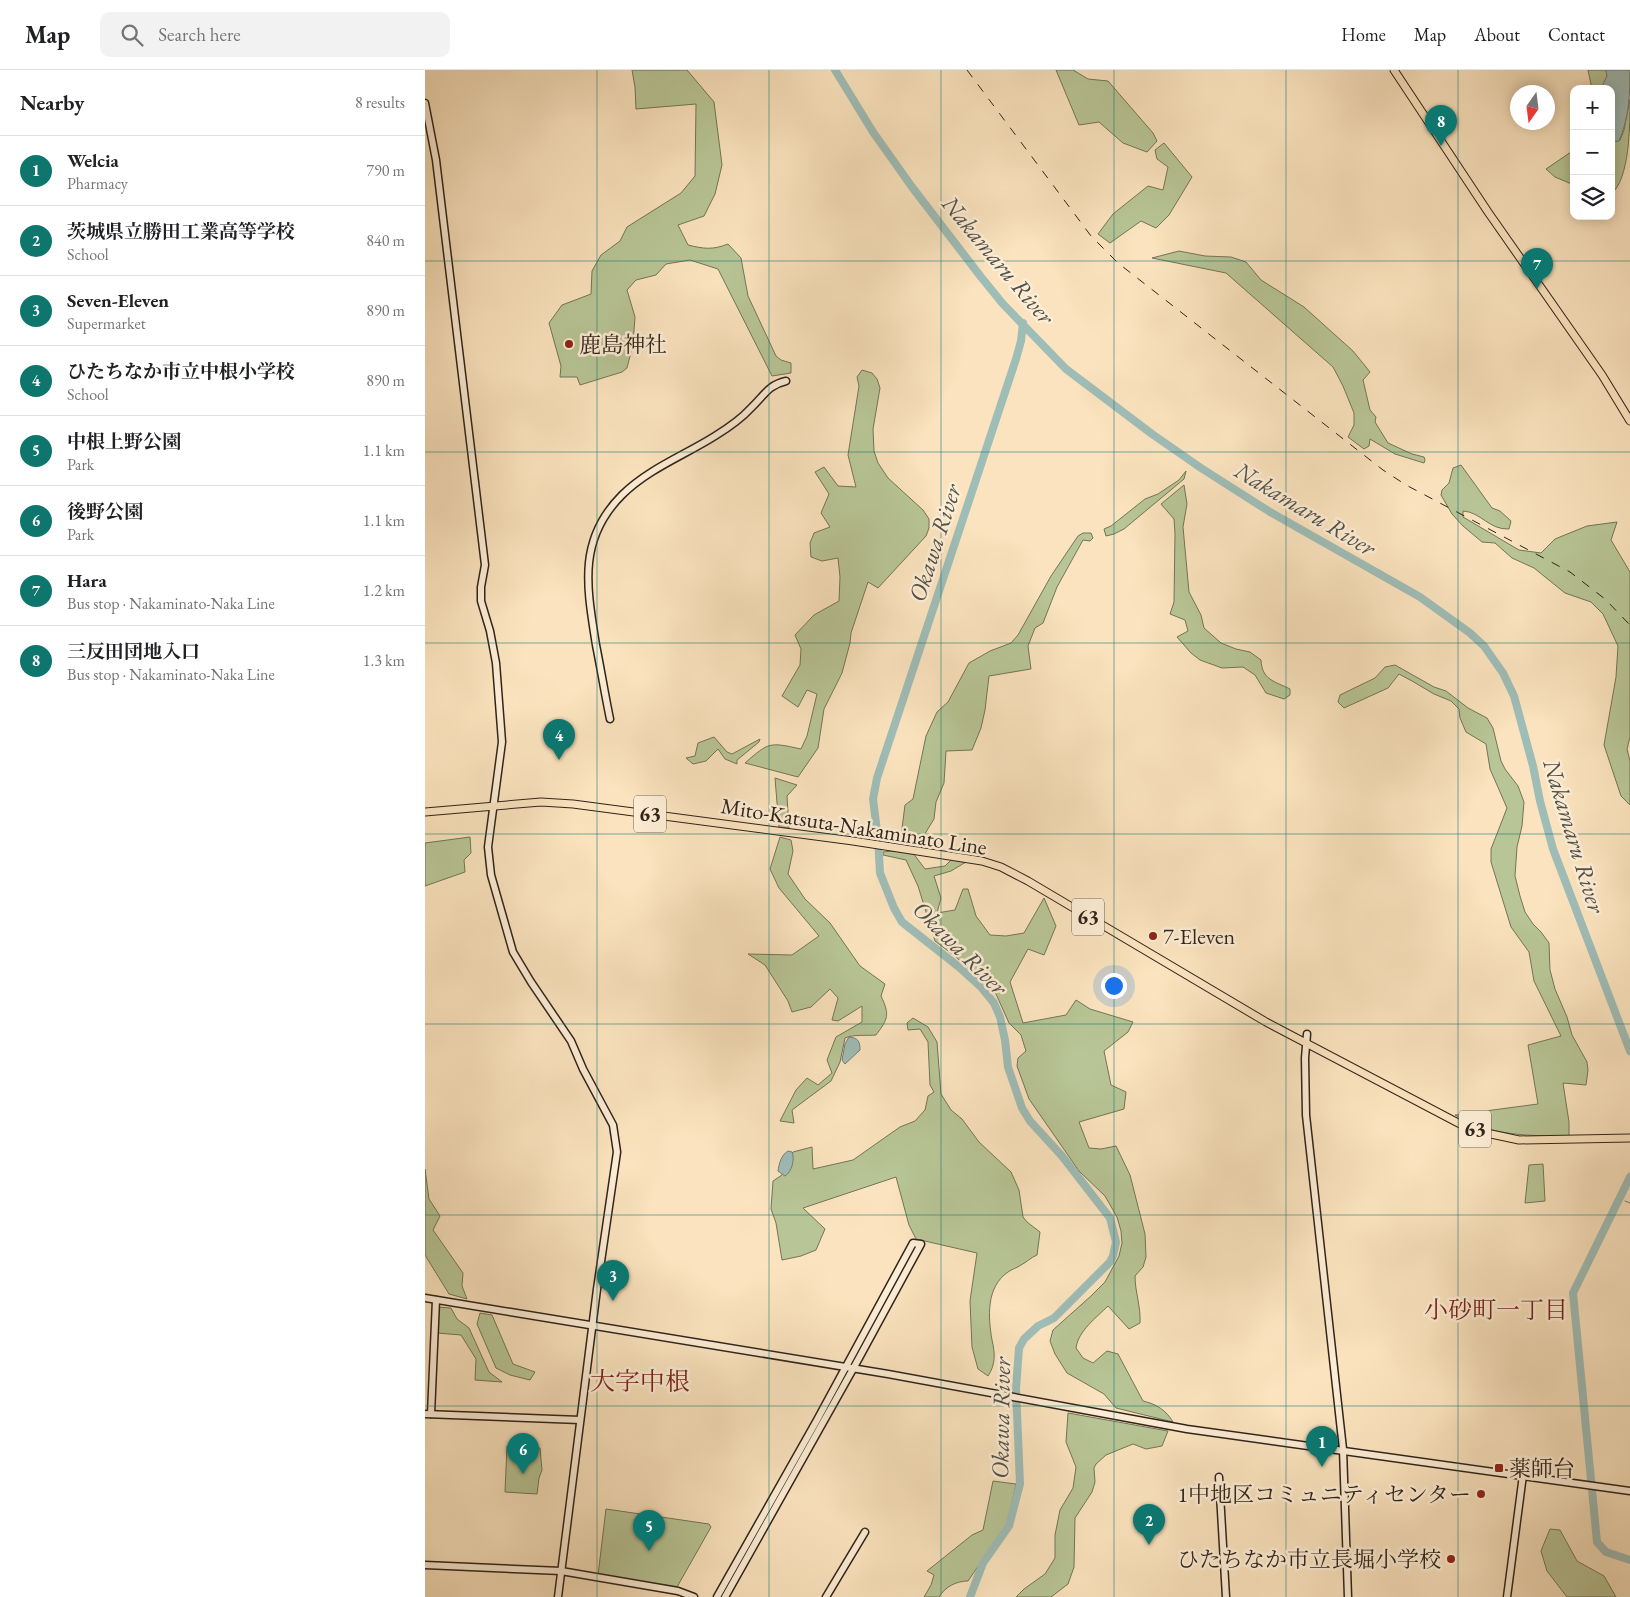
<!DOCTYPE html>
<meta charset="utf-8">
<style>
body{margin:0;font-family:"EB Garamond","Noto Serif JP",serif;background:#f2f2f2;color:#202124}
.controls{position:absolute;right:15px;top:15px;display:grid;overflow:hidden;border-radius:10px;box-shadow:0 2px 12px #0003}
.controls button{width:45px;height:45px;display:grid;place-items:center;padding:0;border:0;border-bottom:1px solid #e0e0e0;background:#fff;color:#202124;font:25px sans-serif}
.compass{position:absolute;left:1085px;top:15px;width:45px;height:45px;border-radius:50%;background:#fff;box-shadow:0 2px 12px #0003;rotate:194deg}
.you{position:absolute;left:688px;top:915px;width:18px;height:18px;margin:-12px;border:4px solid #fff;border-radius:50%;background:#1a73e8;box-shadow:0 0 0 8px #1a73e833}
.badge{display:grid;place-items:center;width:32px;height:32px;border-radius:50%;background:#0f766e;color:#fff;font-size:16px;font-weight:700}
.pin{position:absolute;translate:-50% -41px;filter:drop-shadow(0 1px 2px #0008)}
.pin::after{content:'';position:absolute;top:26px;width:18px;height:15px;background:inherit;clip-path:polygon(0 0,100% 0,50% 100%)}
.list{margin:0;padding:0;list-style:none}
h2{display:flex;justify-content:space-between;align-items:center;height:65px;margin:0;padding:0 20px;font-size:21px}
h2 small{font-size:16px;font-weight:400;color:#757577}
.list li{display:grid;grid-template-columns:32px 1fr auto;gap:15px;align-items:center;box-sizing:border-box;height:70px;padding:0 20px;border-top:1px solid #e0e0e0}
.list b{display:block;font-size:19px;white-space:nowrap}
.list p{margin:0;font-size:16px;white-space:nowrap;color:#757577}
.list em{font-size:16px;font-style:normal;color:#757577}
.icon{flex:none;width:28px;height:28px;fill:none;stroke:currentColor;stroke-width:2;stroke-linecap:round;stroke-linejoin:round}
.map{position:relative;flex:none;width:1205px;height:1527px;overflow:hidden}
header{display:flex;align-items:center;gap:30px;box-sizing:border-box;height:70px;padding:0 25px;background:#fff;border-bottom:1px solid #e0e0e0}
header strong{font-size:24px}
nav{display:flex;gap:28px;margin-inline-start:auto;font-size:18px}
.search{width:350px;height:45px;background:#f2f2f2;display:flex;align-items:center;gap:12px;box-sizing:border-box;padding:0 18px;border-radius:10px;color:#757577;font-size:19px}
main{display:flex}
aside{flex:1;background:#fff}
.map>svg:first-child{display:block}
</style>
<header>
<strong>Map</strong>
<div class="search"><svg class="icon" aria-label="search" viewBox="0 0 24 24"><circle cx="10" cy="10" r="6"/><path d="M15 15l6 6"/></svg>Search here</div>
<nav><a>Home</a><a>Map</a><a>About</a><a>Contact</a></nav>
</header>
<main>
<aside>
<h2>Nearby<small>8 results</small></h2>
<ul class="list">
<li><span class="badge">1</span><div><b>Welcia</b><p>Pharmacy</p></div><em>790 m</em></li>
<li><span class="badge">2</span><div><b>茨城県立勝田工業高等学校</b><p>School</p></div><em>840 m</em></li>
<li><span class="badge">3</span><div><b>Seven-Eleven</b><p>Supermarket</p></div><em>890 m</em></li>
<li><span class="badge">4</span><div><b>ひたちなか市立中根小学校</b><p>School</p></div><em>890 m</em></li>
<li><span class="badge">5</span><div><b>中根上野公園</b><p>Park</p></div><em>1.1 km</em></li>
<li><span class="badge">6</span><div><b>後野公園</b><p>Park</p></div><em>1.1 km</em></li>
<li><span class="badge">7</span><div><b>Hara</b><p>Bus stop · Nakaminato-Naka Line</p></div><em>1.2 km</em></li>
<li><span class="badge">8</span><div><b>三反田団地入口</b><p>Bus stop · Nakaminato-Naka Line</p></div><em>1.3 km</em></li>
</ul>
</aside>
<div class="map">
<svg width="1205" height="1527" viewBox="0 0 1205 1527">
<rect width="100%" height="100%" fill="#fae3be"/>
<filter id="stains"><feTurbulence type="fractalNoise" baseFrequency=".004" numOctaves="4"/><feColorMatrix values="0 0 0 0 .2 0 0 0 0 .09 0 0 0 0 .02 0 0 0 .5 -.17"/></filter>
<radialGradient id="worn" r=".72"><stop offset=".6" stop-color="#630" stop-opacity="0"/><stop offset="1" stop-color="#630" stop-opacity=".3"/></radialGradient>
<!-- green -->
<g fill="#b8c596" stroke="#747458">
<path d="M207,0H262L289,32L297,95L290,124L279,146L253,155L263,175C279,179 288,180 303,174L316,188L323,226L351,286L356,290L366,293V303L347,306L293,199L265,190L241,194L231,205L211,210L202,220L210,247L208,274L202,298L197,302L155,315L152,307H135L136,296L124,253L137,235L166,224L167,201L176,185L195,171L202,157L256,123L270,106L271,34L211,39L210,17Z"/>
<polygon points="631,0 648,0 663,9 683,11 728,63 732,71 722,82 698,73 674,52 654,55"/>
<polygon points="1163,0 1181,0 1182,6 1179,14 1179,19 1167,19"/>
<path d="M1205,29C1205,54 1205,109 1186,124V72L1195,70L1199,60Z"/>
<polygon points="739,73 767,107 744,145 731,158 716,151 685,173 673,164 688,144 723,116 738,120 743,97 732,89 730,80"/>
<polygon points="1149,80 1149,115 1130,107 1121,99"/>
<polygon points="754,181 780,186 806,187 821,192 836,210 879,237 928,281 945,302 938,310 945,340 951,347 950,352 963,373 987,384 999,387 1000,390 999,393 970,384 945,369 944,376 939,379 923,367 929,355 929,343 918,316 908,297 801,203 727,188"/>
<path d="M437,300L447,303L452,309L455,318L448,359L449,381L453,393L463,408L498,440L504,449V458L501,466L453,518L443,512L426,563L425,573L417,603L399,639L393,678L373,707L320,693C344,672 344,672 376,679L382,666L392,624L382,620L373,637L357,626L375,595L376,579L370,565L389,545L414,531L415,507L413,488L397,491L386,487L385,473L389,463L405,457L396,443L404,424L390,402L399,397L413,416L431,417L423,385L434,316L432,307Z"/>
<path d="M1036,395L1067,438L1075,441L1086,451L1084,459C1064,460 1056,442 1038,441V447L1094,480L1116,483L1130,469L1162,456L1192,452L1186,470L1205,502V667L1202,679L1205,691V735L1196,726L1179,675L1191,607L1193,576L1178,544L1166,532L1140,523L1109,498L1087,488L1070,473L1057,472L1038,456L1027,444L1016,425L1017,420L1024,413L1028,398Z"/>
<polygon points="761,401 759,409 699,459 689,464 681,466 679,459 686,456 720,429 733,424 754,410"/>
<path d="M759,415L762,434L758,457L764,522L776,545L779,558L796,573L811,579L825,582L836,590C837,610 849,611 865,619V625L859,629L841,623L830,605L818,597L797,598L775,590L766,583L752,567L763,561L760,550L745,544L749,532L750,463L749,449L736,434Z"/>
<polygon points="658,463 666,463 668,468 665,471 658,470 632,517 618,553 610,558 603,576 606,599 564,606 560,640 556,658 547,680 521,681 519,713 511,732 509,749 498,767 512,770 514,778 458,771 456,766 476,766 480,735 488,729 501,666 512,642 523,632 544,593 565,581 586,573 593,565 626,506 653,466"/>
<path d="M970,595L1009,617L1021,621L1043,638L1062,648L1068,658L1076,691L1080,699L1093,716L1099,732L1097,756L1092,777L1090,806L1095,826L1100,842L1108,854L1116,862L1124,873L1125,900L1130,919L1142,947L1147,965L1162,992L1163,1000L1161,1015L1138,1013L1144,1052V1066C1104,1066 1065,1066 1030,1045L1113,1034L1103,975L1136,966L1109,911L1104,882L1086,857L1066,792V779L1082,738L1065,699L1061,674L1041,662L1035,648L1034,639L1026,631L1009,624L987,611L974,604L963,618L919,638L913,632L915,625L950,608L960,597Z"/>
<polygon points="289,667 302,682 307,684 335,669 334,672 312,690 312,694 300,689 293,679 281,691 268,694 261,688 270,686 273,673"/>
<polygon points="350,708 372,715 362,726 364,758 354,757"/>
<polygon points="45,767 46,783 39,790 40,802 0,816 0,773"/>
<path d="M355,767L366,770L368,781L363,804L380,829L405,853L435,896L460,914L456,926C465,945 463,949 451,965C441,966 429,964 420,968L415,992L406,1011L367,1040L369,1053L355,1051L371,1020L382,1008L393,1015L407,1003L402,990L411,967L437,952V936L413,951L407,950L413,928L405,919L386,937L367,942L363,931L340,895L323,884L367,885L394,866L354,818L345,799Z"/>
<path d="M467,781L488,783L500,799L520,796L527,789L541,792L526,801L509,806L516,828L512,843L530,840L538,819H543L551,846L565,865L581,866L599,863L619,828L631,856L619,885L603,879L585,912L598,953L641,945L651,930L665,939L708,952L703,962L679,981L686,1015L701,1022L699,1039L654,1052L664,1078L676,1079L691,1076L705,1105L720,1164L721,1187L718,1197L710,1206C710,1222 716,1237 715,1253L704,1259L683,1236C672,1247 653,1261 651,1278L658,1288L668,1293L682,1281L693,1284L718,1331C731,1334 741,1340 748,1352L691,1338L679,1324L642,1303L630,1284L625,1271L628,1260L666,1226L680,1212L694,1186L697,1173L696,1161L692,1147L680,1126L654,1101L604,1029L592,996L593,988L601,981L596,965L584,953L571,924L531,887L510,871L493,816L481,790L458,785V782Z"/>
<path d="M488,948L503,957L512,972L516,1024L526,1040L537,1049L554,1072L586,1102L594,1120L598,1147L602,1152L615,1162L612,1185C605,1188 602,1192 596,1195C592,1198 587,1199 583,1202C561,1217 563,1247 567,1270C570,1283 571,1294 563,1306L553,1299L547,1277L545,1231L552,1183L491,1169L484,1155L471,1107L378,1138L400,1159L391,1180L376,1186L357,1190L351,1153L346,1139L348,1111L357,1105L368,1082L387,1077L388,1099L428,1090L475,1057L490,1051L500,1040L503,1026L509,1022L505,1015L503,972L495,959L483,960L482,953Z"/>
<polygon points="1118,1094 1120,1131 1100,1133 1104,1095"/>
<polygon points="0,1099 4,1129 15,1146 8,1160 38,1203 37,1216 42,1229 24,1224 0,1185"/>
<polygon points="13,1237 26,1238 32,1249 44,1258 64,1302 77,1312 50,1310 51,1289 36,1265 12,1263"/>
<polygon points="55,1243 67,1245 88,1294 110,1302 105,1310 85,1305 71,1298 52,1254"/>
<polygon points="643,1343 743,1361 737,1376 721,1379 708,1374 681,1385 671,1394 669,1398 670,1412 667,1422 650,1448 649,1497 643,1514 626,1527 591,1527 599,1519 620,1504 630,1488 630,1465 635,1440 648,1418 651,1397 641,1372"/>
<polygon points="82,1376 115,1378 117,1400 114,1408 112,1424 80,1422"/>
<path d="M568,1411L591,1414L582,1454L543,1511C531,1511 520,1517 514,1527H499L506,1515L509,1505L502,1501L547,1465L558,1460Z"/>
<polygon points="181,1439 284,1454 286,1457 252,1517 173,1505"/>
<polygon points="1125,1459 1135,1460 1152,1491 1179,1506 1191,1527 1142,1527 1122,1501 1116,1481"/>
</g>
<!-- water -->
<g fill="#9fbdb7" stroke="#737f78">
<path d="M1181,0H1205C1205,24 1204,48 1194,71L1186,72V19H1179L1178,14L1182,6Z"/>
<path d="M424,967C433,968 435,971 435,980L420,994L417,990L420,974Z"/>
<path d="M363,1081L367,1082C370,1089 367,1102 360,1106L353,1101C354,1094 356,1085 363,1081Z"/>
</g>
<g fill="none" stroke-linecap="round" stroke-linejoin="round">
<!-- stream -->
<polyline stroke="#737f78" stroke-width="1" points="1200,1131 1205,1133"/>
<!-- river -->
<g stroke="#9fbdb7" stroke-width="8">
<polyline points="410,0 448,62 487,117 556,207 578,234 641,299 727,364 776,398 845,442 995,527 1045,563 1059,576 1078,603 1089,626 1108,696 1115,731 1128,779 1205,981"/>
<polyline points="1205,1107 1148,1223 1172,1472 1181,1482 1205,1490"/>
<polyline points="545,1527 558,1493 584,1456 595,1414 591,1319 594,1278 599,1269 613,1256 629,1248 685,1192 688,1186 691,1172 685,1148 637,1086 605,1051 597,1038 583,997 580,970 575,947 569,933 556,917 534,897 477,852 469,838 455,803 453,769 448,729 452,708 591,289 596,271 598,253"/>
</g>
<!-- secondary casing -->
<g stroke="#31231a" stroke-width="9">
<g id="secondary">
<polyline points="0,33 11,90 60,495 56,517 56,531 65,561 71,593 77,672 63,777 66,805 88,882 106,912 146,971 158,999 188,1055 192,1082 172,1219 133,1527"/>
<path d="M185,649C180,625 176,600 171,575C162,518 152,470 197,425C223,399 260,385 290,366C303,358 316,349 326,338C339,326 343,315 361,311"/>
<polyline points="882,964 880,988 881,1045 918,1379 923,1527"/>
<polyline points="0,1228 463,1304 762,1359 1205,1421"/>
<polyline points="0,1344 155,1350"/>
<polyline points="6,1344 11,1230"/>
<polyline points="794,1407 801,1527"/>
<polyline points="0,1495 136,1501 253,1521 269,1527"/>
<polyline points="292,1527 392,1350 488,1173 496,1174 428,1299 300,1527"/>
<polyline points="401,1527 440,1462"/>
<polyline points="1082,1527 1098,1405"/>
</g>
</g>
<!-- primary casing -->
<g stroke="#31231a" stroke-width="9">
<g id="primary">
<polyline points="969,0 1063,142 1177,305 1205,351"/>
<polyline points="0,742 116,732 148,734 428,771 557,791 576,797 603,811 841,952 1037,1055 1066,1064 1094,1070 1205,1068"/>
</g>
</g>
<!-- secondary -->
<use href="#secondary" stroke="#fcedd5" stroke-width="6"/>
<!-- primary -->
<use href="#primary" stroke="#fae3be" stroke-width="7"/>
<!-- rail -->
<polyline stroke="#31231a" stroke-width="1" stroke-dasharray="9 9" stroke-linecap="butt" points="542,0 666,166 693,193 958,400 981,415 1145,502 1180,529 1205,555"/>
</g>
<!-- grid -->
<path fill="none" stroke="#0f766e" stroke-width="1" stroke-opacity="0.55" d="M172,0V1527M344,0V1527M516,0V1527M689,0V1527M861,0V1527M1033,0V1527M0,191H1205M0,382H1205M0,573H1205M0,764H1205M0,954H1205M0,1145H1205M0,1336H1205"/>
<!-- markers -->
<g fill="#8f2418" stroke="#fcedd5" stroke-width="2">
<circle cx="144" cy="274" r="5"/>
<circle cx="728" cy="866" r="5"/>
<rect x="1069" y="1393" width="10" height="10" rx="2.5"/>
<circle cx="1056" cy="1424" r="5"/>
<circle cx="1026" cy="1489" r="5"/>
</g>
<g text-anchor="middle" stroke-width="5" stroke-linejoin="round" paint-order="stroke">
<!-- shield labels -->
<g fill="#fcedd5" stroke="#6e6052" stroke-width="1">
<rect x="209" y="725.5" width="32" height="37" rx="4"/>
<rect x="647" y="828.5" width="32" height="37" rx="4"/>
<rect x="1034" y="1040.5" width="32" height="37" rx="4"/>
</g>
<g font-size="21" font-weight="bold" fill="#31231a">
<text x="225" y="751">63</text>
<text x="663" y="854">63</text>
<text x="1050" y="1066">63</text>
</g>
<!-- poi labels -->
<g font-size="22" fill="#31231a" stroke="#fcedd5" text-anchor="start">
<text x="154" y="282">鹿島神社</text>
<text x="738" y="874">7-Eleven</text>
<text x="1084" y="1406">薬師台</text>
<text x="1046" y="1432" text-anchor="end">1中地区コミュニティセンター</text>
<text x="1016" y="1497" text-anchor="end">ひたちなか市立長堀小学校</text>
</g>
<!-- street labels -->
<g font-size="22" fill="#31231a" stroke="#fcedd5">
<text transform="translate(429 756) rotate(9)" y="8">Mito-Katsuta-Nakaminato Line</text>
</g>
<!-- water labels -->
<g font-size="24" font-style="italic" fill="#525149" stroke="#fcedd5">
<text transform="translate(573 190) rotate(50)" y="8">Nakamaru River</text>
<text transform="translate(880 439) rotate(31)" y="8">Nakamaru River</text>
<text transform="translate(510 473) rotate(-72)" y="8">Okawa River</text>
<text transform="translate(1149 766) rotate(73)" y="8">Nakamaru River</text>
<text transform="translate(535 878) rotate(45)" y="8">Okawa River</text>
<text transform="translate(576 1348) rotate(-89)" y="8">Okawa River</text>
</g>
<!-- neighbourhood labels -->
<g font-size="24" fill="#7a1f14" stroke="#fcedd5">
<text x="1071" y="1248">小砂町一丁目</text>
</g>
<!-- quarter labels -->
<g font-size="25" fill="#7a1f14" stroke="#fcedd5">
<text x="215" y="1320">大字中根</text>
</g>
</g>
<rect width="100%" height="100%" filter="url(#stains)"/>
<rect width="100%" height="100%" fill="url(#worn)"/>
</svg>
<div class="controls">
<button>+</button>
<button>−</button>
<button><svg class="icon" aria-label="layers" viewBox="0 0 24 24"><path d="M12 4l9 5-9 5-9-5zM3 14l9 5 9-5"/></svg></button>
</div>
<svg class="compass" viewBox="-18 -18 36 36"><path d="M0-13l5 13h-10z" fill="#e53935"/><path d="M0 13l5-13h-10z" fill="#757577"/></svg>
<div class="you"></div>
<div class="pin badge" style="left:897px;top:1397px">1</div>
<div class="pin badge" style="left:724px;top:1475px">2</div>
<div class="pin badge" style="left:188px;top:1231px">3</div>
<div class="pin badge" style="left:134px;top:690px">4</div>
<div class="pin badge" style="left:224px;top:1481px">5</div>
<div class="pin badge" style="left:98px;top:1404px">6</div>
<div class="pin badge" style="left:1112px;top:219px">7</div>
<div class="pin badge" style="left:1016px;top:76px">8</div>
</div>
</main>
